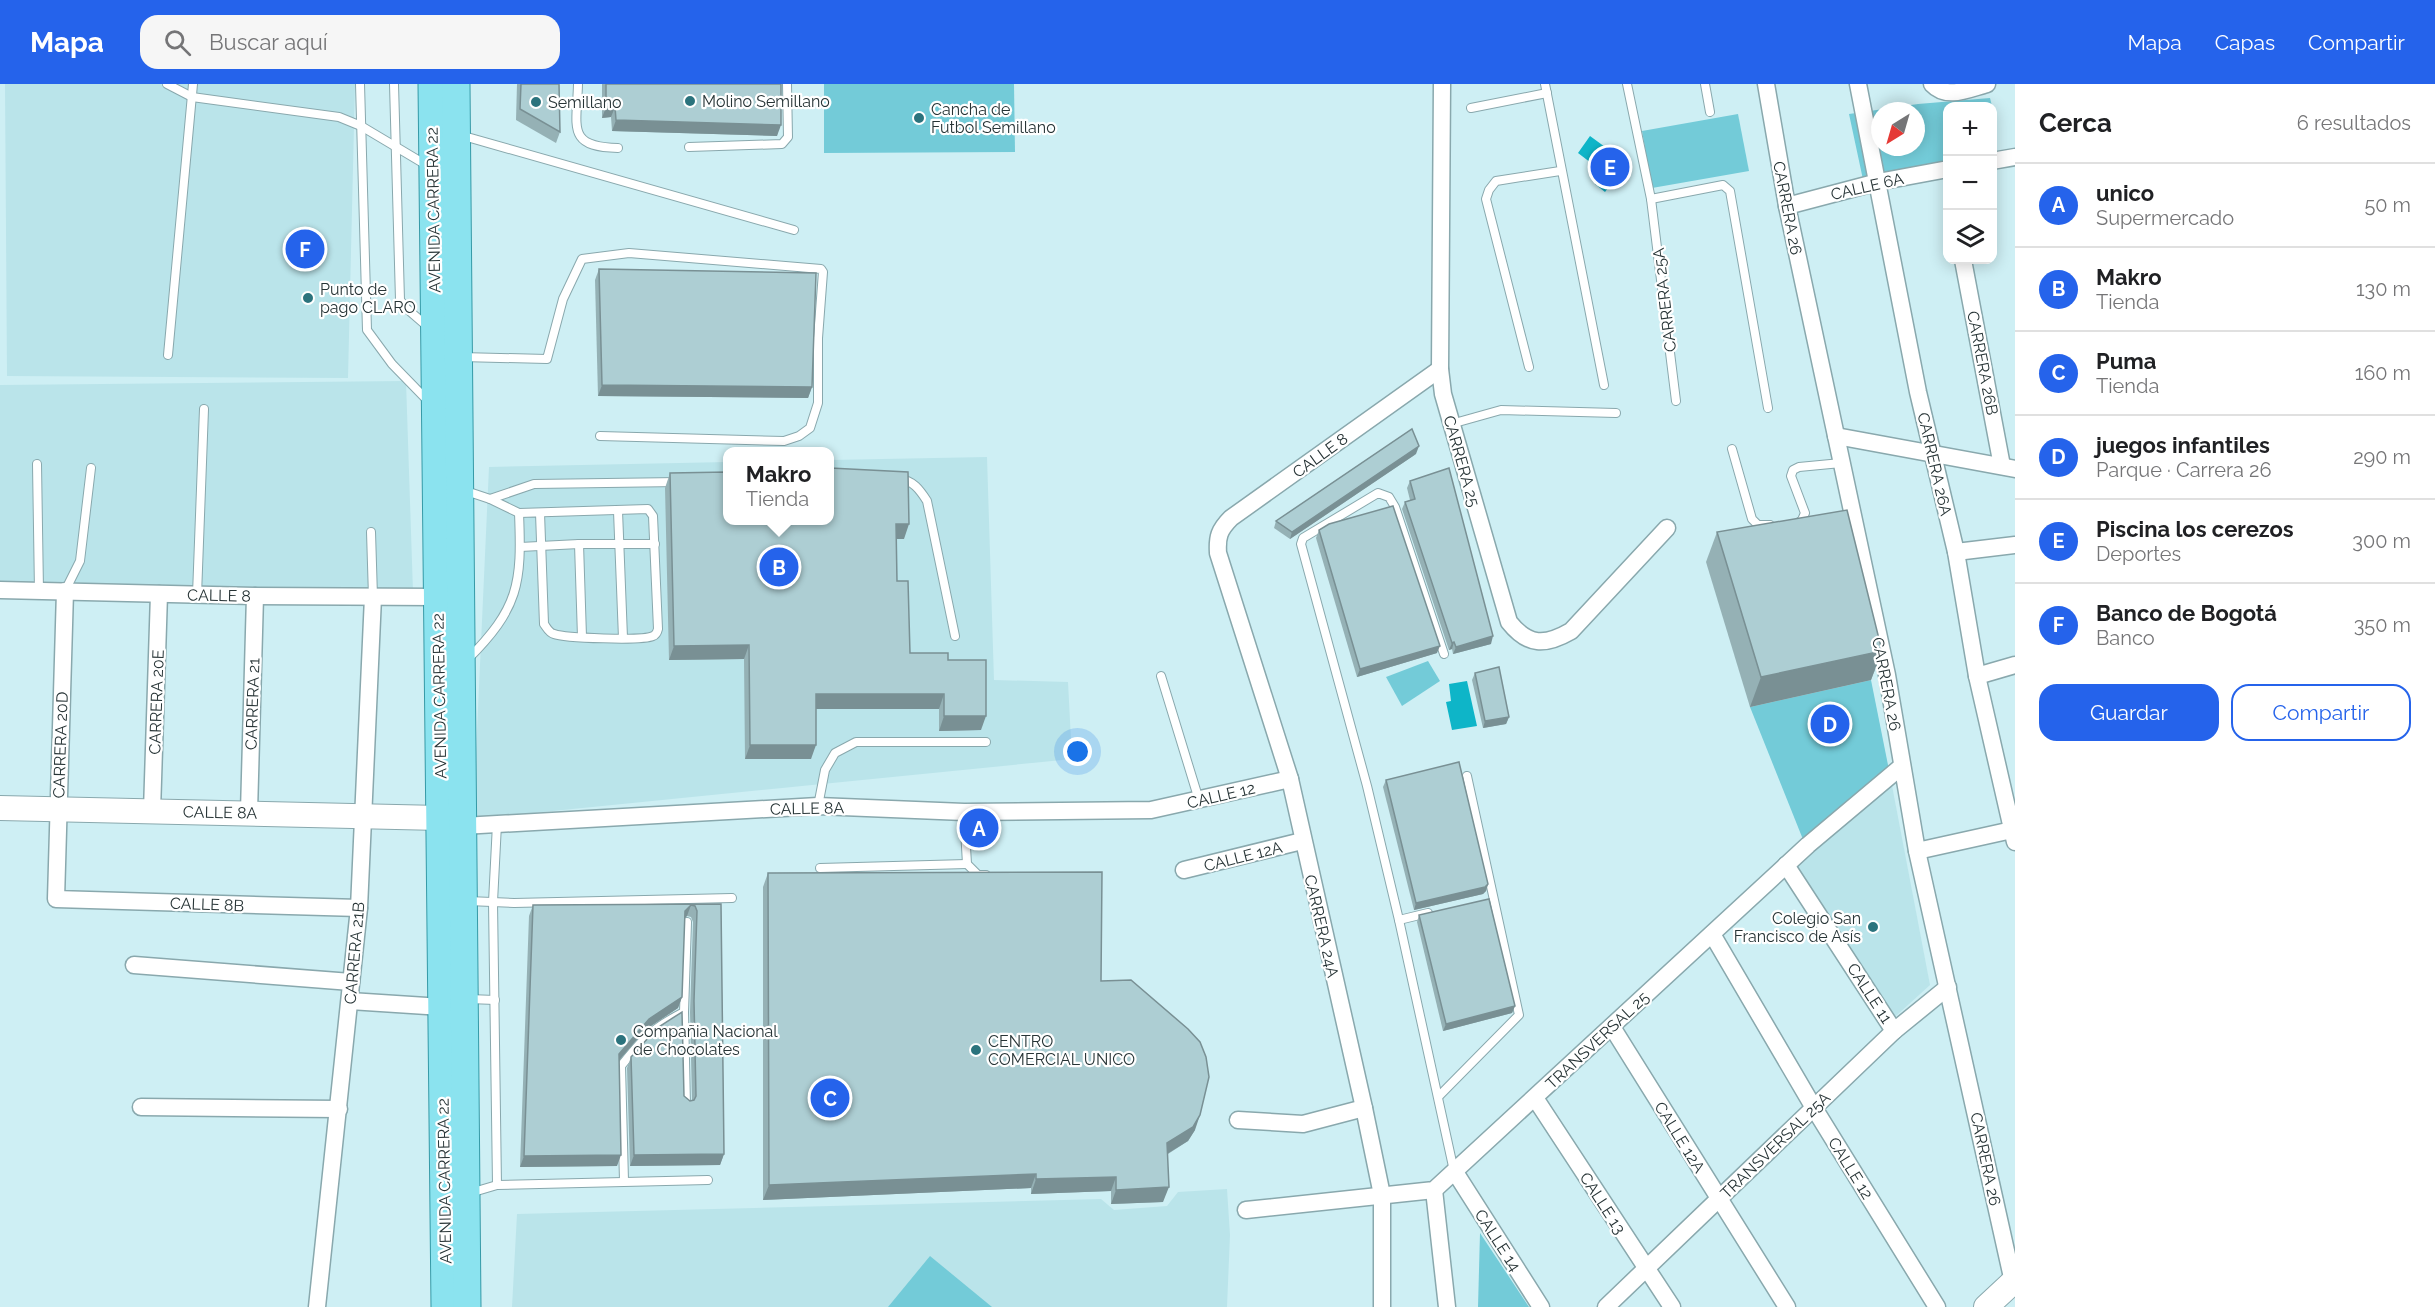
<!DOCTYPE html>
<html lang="es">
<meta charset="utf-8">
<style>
body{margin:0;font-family:Raleway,sans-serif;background:#f6f6f6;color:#202124}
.controls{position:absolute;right:18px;top:18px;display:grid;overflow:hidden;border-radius:12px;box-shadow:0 3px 15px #0003}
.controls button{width:54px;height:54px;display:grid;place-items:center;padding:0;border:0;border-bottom:2px solid #e0e0e0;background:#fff;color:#202124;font:30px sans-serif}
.compass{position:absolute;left:1871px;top:18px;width:54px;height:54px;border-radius:50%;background:#fff;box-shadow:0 3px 15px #0003;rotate:217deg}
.you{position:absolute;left:1078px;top:668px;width:21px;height:21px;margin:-15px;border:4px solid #fff;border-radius:50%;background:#1a73e8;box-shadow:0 0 0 9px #1a73e833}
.badge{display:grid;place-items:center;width:39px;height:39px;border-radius:50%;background:#2563eb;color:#fff;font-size:20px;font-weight:700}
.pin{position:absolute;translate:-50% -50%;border:3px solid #fff;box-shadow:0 2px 6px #0006}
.popup{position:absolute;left:723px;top:363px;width:111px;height:78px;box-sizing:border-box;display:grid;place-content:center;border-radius:12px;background:#fff;filter:drop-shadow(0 2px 4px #0005);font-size:20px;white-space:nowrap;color:#757577}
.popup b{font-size:22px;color:#202124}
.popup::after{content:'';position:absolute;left:50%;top:100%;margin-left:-12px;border:12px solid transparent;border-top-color:#fff}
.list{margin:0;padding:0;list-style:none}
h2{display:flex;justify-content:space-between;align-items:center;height:78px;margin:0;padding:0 24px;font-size:26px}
h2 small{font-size:20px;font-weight:400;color:#757577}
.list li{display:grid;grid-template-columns:39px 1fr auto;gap:18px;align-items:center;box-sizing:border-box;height:84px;padding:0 24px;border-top:2px solid #e0e0e0}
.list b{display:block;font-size:22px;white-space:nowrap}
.list p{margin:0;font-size:20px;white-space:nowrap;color:#757577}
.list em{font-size:20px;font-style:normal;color:#757577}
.actions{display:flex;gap:12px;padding:18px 24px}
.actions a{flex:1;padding:14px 0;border:2px solid #2563eb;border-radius:18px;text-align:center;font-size:21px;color:#2563eb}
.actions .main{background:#2563eb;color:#fff}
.icon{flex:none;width:33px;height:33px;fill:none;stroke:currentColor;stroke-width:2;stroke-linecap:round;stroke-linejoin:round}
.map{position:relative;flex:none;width:2015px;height:1223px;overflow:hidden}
header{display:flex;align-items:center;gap:36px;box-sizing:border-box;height:84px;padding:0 30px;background:#2563eb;color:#fff}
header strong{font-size:28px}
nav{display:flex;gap:33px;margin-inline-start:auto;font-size:21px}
.search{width:420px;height:54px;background:#f6f6f6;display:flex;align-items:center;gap:15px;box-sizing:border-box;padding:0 21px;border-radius:18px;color:#757577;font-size:22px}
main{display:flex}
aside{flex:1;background:#fff}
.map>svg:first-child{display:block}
</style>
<header>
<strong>Mapa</strong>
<div class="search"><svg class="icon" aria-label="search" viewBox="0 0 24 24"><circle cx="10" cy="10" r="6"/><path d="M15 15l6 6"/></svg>Buscar aquí</div>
<nav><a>Mapa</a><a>Capas</a><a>Compartir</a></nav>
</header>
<main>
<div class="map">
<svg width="2015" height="1223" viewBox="0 0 2015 1223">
<rect width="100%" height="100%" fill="#ceeff4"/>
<!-- built -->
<g fill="#bae4ea">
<polygon points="5,0 355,0 348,294 7,292"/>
<polygon points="406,297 413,508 0,502 0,301"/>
<polygon points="987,373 994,596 1068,598 1072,675 473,735 489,383 728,378 728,436 830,436 830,376"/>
<polygon points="1890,691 1930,901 1887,940 1789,786"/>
<polygon points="1227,1105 1230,1151 1227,1223 512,1223 517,1130 1101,1115 1114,1126 1167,1122 1178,1108"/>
</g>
<!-- green -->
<g fill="#73cbd8" fill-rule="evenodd">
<polygon points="824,0 1014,0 1015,68 824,69"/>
<path d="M1990,14L1992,22H1948L1947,89L1865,105L1849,30L1918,20ZM1880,27H1916V63H1880Z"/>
<polygon points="1738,30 1749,87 1652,104 1642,47"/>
<polygon points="1428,577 1440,597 1402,622 1386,593"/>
<polygon points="1871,596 1890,691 1808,768 1750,623"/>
<polygon points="1480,1149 1529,1223 1478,1223"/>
<polygon points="930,1172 992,1223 888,1223"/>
</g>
<!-- water -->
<g fill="#0eb5c8">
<polygon points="1590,52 1627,79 1605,108 1595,100 1603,88 1578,69"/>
<polygon points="1467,597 1477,642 1452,646 1446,618 1451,617 1449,600"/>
</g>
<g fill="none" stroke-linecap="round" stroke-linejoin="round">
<!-- lane casing -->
<g stroke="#89a8ad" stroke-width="10">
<g id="lane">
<polyline points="167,0 192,13 339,33 361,42 428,82"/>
<polyline points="360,0 367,246 392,280 429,318"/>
<polyline points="394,0 400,216 406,224 428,243"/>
<path d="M578,0C577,43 566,63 618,64"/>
<polyline points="1545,0 1604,301"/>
<polyline points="1627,0 1651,115 1676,317"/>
<polyline points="1705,0 1710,28"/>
<polyline points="1471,24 1547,9"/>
<polyline points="460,51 794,146"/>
<polyline points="689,63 782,60 788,53 787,0"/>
<polyline points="1651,115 1723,101 1730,107 1768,324"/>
<polyline points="168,271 193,0"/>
<polyline points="461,273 547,275 563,215 582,175 629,169 821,185 823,188 818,254 818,319 810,344 799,352 784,357 600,352"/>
<polyline points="1529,283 1486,115 1489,106 1496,97 1560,87"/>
<polyline points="1451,340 1501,326 1616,329"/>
<polyline points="1732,365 1752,435 1758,441 1770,441"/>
<polyline points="37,380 39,507"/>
<path d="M899,395C913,396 920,406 927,417L955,552"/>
<path d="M463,406L490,415L519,429L648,425L653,432L658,545C657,549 656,551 653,552C643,557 564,554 554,550C549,549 547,544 544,540L540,429"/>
<polyline points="490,415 534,400 679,398"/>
<polyline points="618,427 623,554"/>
<polyline points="1795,441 1802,436 1805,429 1791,392 1793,386 1799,383 1841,379"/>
<polyline points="371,448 373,513"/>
<polyline points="579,460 582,553"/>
<polyline points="520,463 579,460 655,460"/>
<polyline points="65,507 80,477 91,384"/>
<polyline points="197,511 204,325"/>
<polyline points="1444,570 1395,423 1389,413 1378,409 1303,454 1301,460 1367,702 1399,836 1454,1087"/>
<path d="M467,576C519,524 522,500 519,429"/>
<polyline points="1161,592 1199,716"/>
<polyline points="818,722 825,686 835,669 856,658 986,658"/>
<polyline points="964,728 967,780 978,791 986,791"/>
<polyline points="820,784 967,780"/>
<polyline points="468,817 514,819 732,814"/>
<polyline points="1399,836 1428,829"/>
<polyline points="469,915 495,916"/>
<polyline points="684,928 686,1022"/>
<polyline points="1439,1012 1519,931 1467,692"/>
<path d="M624,1097L621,982C643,954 653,944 684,928L687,838"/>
<polyline points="497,1101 493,818 497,740"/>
<polyline points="470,1109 497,1101 708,1096"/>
</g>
</g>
<!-- street casing -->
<g stroke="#89a8ad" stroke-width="19">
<g id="street">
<path d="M1442,0L1440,285L1443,310L1509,538C1528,562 1545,562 1571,547L1667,444"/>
<polyline points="1766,0 1787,122 1887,591 1917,767 2013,1198"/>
<polyline points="1858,0 1918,308 1956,468 1977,592 2015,758"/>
<path d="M1932,0C1947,16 1968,5 1987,0"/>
<polyline points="1992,77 2015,73"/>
<polyline points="1787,122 1878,98 1948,85"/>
<polyline points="1963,176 2002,382"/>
<polyline points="1836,352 2015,385"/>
<polyline points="1956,468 2015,461"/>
<polyline points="0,506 255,512 437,513"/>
<polyline points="65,507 56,815 359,824"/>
<polyline points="1977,592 2015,581"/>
<polyline points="152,727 159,510"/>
<polyline points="249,728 255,512"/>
<polyline points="463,742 818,722 964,728 1151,726 1290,695"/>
<polyline points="1917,767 2012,746"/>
<polyline points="1786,781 1894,947"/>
<polyline points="1184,786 1302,757"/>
<polyline points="1712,850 1814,1024 1937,1223"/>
<polyline points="134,881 351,898"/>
<polyline points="350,917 442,923"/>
<polyline points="1612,943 1787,1223"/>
<polyline points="1535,1014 1672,1223"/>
<polyline points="141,1023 339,1025"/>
<polyline points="1238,1036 1303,1040 1364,1024"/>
<polyline points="1455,1088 1541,1223"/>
<polyline points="1434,1106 1447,1223"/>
<polyline points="1246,1126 1434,1106 1808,761 1902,682"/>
<polyline points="317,1223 359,824 373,513"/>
<path d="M1382,1223V1111L1364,1024L1290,695L1218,469C1217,453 1219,446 1231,434L1440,285"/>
<polyline points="1606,1223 1894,947 1948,903"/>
</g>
</g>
<!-- secondary casing -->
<g stroke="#89a8ad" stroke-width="26">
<g id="secondary">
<polyline points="0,724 440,734"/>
<polyline points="1986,1223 2015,1196"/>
</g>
</g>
<!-- primary casing -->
<g stroke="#369aa7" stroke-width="29">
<g id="primary">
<polyline points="432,0 445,1223"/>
<polyline points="456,0 467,1223"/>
</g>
</g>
<!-- lane -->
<use href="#lane" stroke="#fff" stroke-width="8"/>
<!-- street -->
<use href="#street" stroke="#fff" stroke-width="16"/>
<!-- secondary -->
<use href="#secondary" stroke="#fff" stroke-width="24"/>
<!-- primary -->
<use href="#primary" stroke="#8be3ef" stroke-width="27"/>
</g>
<!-- wall -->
<g fill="#95b1b5">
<polygon points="517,0 559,0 560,48 556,59 516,36"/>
<polygon points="602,0 781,0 777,52 612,47 611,33 602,34"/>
<polygon points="599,185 812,303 808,314 598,312 595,196"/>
<polygon points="1416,370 1290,455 1274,444 1276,437"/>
<polygon points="670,389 904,455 896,455 897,497 910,569 948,576 981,646 939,647 939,625 816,625 811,675 745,675 744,575 669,576 665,404"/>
<polygon points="1410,397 1491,560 1453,570 1452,565 1449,566 1402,425 1405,418 1410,416 1407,404"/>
<polygon points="1319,446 1437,569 1357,593 1316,454"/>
<polygon points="1717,448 1882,567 1871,596 1750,623 1706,478"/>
<polygon points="1475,589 1509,633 1506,640 1483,644 1472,596"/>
<polygon points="1386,696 1488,800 1486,807 1483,810 1414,826 1383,703"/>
<polygon points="768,789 1101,897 1195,1046 1188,1057 1168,1070 1163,1118 1111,1120 1111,1107 1031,1110 1031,1104 763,1116 763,803"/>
<polygon points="721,820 724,1070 720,1081 630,1082 627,984 631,973 684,1012 690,1017 692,1017 690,928 693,838 691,833 687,832 684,834 682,913 678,924 645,946 619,977 617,1082 520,1083 529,832 533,821"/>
<polygon points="1419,831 1515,922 1512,929 1443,947 1417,838"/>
</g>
<!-- shaded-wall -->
<g fill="#799094">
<polygon points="606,23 615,23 611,33 602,34"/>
<polygon points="616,36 781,41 777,52 612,47"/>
<polygon points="602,301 812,303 808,314 598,312"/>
<polygon points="1419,362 1416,370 1290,455 1292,448"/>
<polygon points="896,440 909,440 904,455 890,455"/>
<polygon points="1493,552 1491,560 1453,570 1456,563"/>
<polygon points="1454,558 1452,565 1449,566 1452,559"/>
<polygon points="749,561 744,575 669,576 674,562"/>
<polygon points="1440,562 1437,569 1357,593 1360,585"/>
<polygon points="1882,567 1871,596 1750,623 1761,593"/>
<polygon points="816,610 944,610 939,625 810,625"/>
<polygon points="944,632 986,632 981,646 939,647"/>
<polygon points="1509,633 1506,640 1483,644 1485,637"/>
<polygon points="750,661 816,661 811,675 745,675"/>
<polygon points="1488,800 1486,807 1483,810 1414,826 1416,819"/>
<polygon points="691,821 687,832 681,838 685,827"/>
<polygon points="682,913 678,924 645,946 615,981 619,970 649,935"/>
<polygon points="1515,922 1512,929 1443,947 1446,940"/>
<polygon points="1200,1031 1195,1046 1188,1057 1162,1073 1167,1059"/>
<polygon points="724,1070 720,1081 630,1082 634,1071"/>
<polygon points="621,1071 617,1082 520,1083 524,1072"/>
<polygon points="1036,1090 1031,1104 763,1116 769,1101"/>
<polygon points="1116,1093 1111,1107 1031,1110 1036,1095"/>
<polygon points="1169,1103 1163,1118 1111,1120 1116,1106"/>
</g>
<!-- building -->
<g fill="#adced3" stroke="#799094" stroke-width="1.5">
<polygon points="521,0 559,0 560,48 520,25"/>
<polygon points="606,0 781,0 781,41 616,36 615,23 606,23"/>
<polygon points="599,185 816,189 812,303 602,301"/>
<polygon points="1412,345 1419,362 1292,448 1276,437"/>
<polygon points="830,384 908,388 909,440 896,440 897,497 908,497 910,569 948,569 948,576 986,576 986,632 944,632 944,610 816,610 816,661 750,661 749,561 674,562 670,389 728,388 728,436 830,436"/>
<polygon points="1449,384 1493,552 1456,563 1454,558 1452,559 1405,418 1415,415 1410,397"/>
<polygon points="1393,422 1440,562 1360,585 1319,446 1329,440"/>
<polygon points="1847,426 1882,567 1761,593 1717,448"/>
<polygon points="1499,583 1509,633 1485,637 1475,589"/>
<polygon points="1459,678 1488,800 1485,803 1416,819 1386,696"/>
<polygon points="1102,788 1101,897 1131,896 1188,945 1200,958 1206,973 1209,993 1200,1031 1193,1043 1167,1059 1169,1103 1116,1106 1116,1093 1036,1095 1036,1090 769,1101 768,789"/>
<polygon points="1489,815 1515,922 1446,940 1419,831"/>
<polygon points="721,820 724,1070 634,1071 631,973 657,944 682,928 684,1012 690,1017 694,1016 696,1012 694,917 697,827 695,822 691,821 685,827 682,913 649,935 619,970 621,1071 524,1072 533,821"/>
</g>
<!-- markers -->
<g fill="#2b737d" stroke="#fff" stroke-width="2">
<circle cx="690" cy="17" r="6"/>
<circle cx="536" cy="18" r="6"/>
<circle cx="919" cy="34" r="6"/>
<circle cx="308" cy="214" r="6"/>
<circle cx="1873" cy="843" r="6"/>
<circle cx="621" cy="956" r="6"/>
<circle cx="976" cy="966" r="6"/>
</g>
<g text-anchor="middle" stroke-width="4.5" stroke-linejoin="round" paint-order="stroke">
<!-- poi labels -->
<g font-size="16" fill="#273436" stroke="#fff" text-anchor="start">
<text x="702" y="23">Molino Semillano</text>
<text x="548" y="24">Semillano</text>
<text x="931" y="31">Cancha de<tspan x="931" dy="18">Futbol Semillano</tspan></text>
<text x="320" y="211">Punto de<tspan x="320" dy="18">pago CLARO</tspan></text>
<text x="1861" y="840" text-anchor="end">Colegio San<tspan x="1861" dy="18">Francisco de Asís</tspan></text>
<text x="633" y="953">Compañia Nacional<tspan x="633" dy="18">de Chocolates</tspan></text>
<text x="988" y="963">CENTRO<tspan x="988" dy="18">COMERCIAL UNICO</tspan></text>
</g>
<!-- street labels -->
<g font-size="16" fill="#273436" stroke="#fff">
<text transform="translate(1867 102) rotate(-13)" y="6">CALLE 6A</text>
<text transform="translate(1788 124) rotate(79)" y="6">CARRERA 26</text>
<text transform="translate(433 126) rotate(-91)" y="6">AVENIDA CARRERA 22</text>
<text transform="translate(1664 216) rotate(-97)" y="6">CARRERA 25A</text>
<text transform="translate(1983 279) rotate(79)" y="6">CARRERA 26B</text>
<text transform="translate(1320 371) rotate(-36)" y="6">CALLE 8</text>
<text transform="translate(1462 377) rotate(74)" y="6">CARRERA 25</text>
<text transform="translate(1935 380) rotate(77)" y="6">CARRERA 26A</text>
<text transform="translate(219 511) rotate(1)" y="6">CALLE 8</text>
<text transform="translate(1887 600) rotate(79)" y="6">CARRERA 26</text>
<text transform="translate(439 612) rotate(-91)" y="6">AVENIDA CARRERA 22</text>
<text transform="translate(156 618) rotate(-88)" y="6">CARRERA 20E</text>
<text transform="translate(252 620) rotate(-88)" y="6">CARRERA 21</text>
<text transform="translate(60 661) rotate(-88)" y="6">CARRERA 20D</text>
<text transform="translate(1221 711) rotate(-13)" y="6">CALLE 12</text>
<text transform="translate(807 724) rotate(-1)" y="6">CALLE 8A</text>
<text transform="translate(220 728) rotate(1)" y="6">CALLE 8A</text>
<text transform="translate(1243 772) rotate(-14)" y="6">CALLE 12A</text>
<text transform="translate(207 820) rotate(2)" y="6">CALLE 8B</text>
<text transform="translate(1322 842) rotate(77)" y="6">CARRERA 24A</text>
<text transform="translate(354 869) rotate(-85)" y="6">CARRERA 21B</text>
<text transform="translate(1870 909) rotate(57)" y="6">CALLE 11</text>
<text transform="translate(1597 956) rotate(-43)" y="6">TRANSVERSAL 25</text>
<text transform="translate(1680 1053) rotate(58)" y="6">CALLE 12A</text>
<text transform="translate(1775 1061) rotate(-44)" y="6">TRANSVERSAL 25A</text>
<text transform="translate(1986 1075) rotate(78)" y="6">CARRERA 26</text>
<text transform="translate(1851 1084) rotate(58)" y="6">CALLE 12</text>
<text transform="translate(444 1097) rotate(-91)" y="6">AVENIDA CARRERA 22</text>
<text transform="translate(1603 1119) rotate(57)" y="6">CALLE 13</text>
<text transform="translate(1498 1156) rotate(57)" y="6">CALLE 14</text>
</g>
</g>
</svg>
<div class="controls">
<button>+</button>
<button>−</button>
<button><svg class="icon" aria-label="layers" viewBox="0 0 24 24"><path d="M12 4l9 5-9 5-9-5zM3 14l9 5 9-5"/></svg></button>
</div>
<svg class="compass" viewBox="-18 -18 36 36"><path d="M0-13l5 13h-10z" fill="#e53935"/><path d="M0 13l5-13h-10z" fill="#757577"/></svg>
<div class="you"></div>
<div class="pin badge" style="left:979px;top:744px">A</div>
<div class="pin badge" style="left:779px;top:483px">B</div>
<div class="popup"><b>Makro</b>Tienda</div>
<div class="pin badge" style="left:830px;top:1014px">C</div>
<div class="pin badge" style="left:1830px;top:640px">D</div>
<div class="pin badge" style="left:1610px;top:83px">E</div>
<div class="pin badge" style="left:305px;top:165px">F</div>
</div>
<aside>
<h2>Cerca<small>6 resultados</small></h2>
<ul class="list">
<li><span class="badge">A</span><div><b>unico</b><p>Supermercado</p></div><em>50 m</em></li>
<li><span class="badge">B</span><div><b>Makro</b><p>Tienda</p></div><em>130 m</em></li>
<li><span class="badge">C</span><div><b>Puma</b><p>Tienda</p></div><em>160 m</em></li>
<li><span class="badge">D</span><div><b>juegos infantiles</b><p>Parque · Carrera 26</p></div><em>290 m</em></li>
<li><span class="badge">E</span><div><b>Piscina los cerezos</b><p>Deportes</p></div><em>300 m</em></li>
<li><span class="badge">F</span><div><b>Banco de Bogotá</b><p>Banco</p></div><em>350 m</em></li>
</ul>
<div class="actions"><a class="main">Guardar</a><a>Compartir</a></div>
</aside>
</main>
